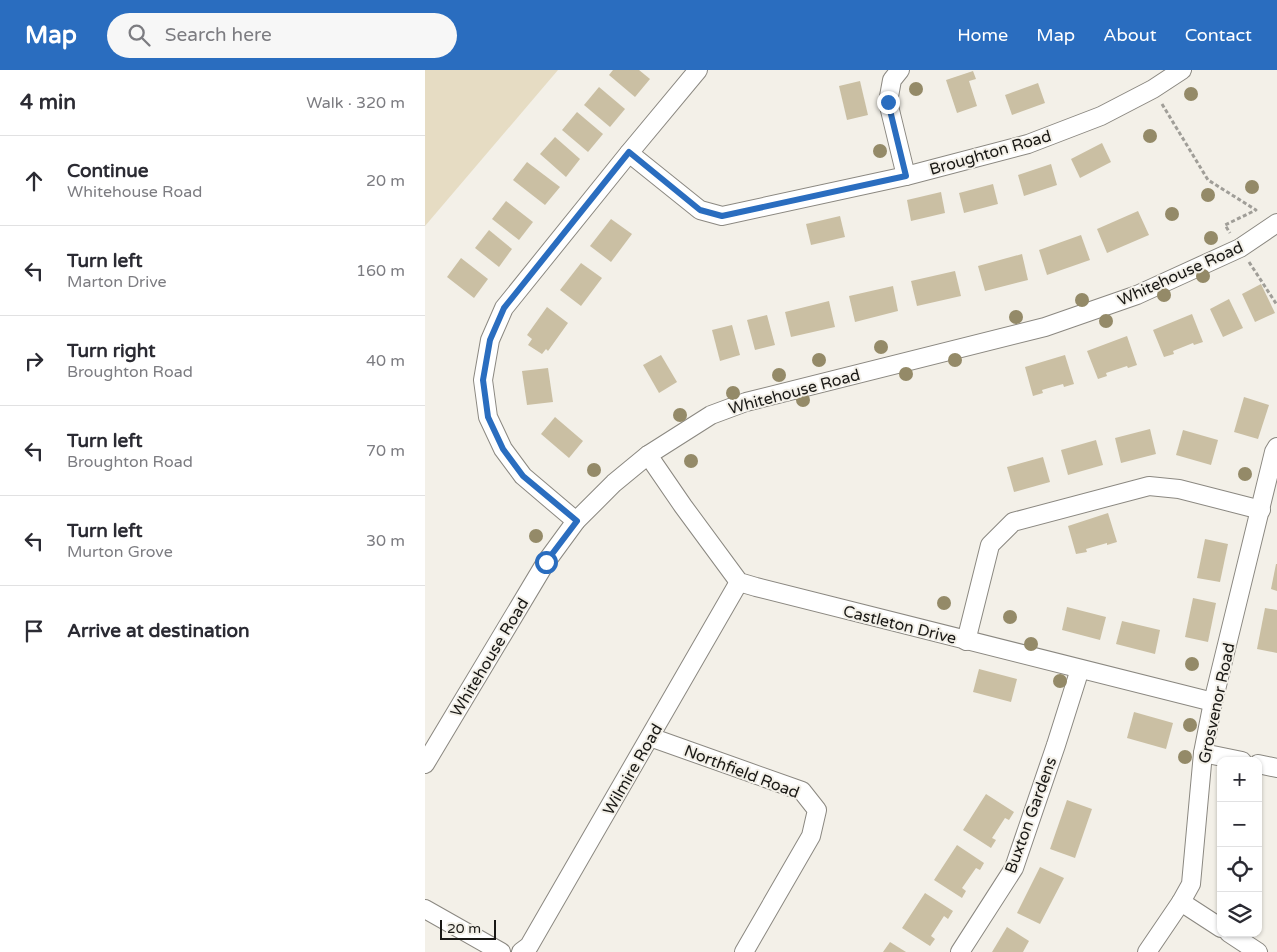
<!DOCTYPE html>
<meta charset="utf-8">
<style>
body{margin:0;font-family:"Varela Round",sans-serif;background:#f7f7f7;color:#2b2b33}
.controls{position:absolute;right:15px;bottom:15px;display:grid;overflow:hidden;border-radius:10px;box-shadow:0 1px 4px #0004}
.controls button{width:45px;height:45px;display:grid;place-items:center;padding:0;border:0;border-bottom:1px solid #e1e1e2;background:#fff;color:#2b2b33;font:25px sans-serif}
.scale{position:absolute;left:15px;bottom:12px;width:56px;box-sizing:border-box;padding-left:5px;border:2px solid #191815;border-top:0;font-size:14px;line-height:18px;white-space:nowrap;color:#191815;-webkit-text-stroke:4px #f3f0e8;paint-order:stroke}
.stop{position:absolute;width:15px;height:15px;margin:-11px;border:4px solid #2a6dbf;border-radius:50%;background:#fff}
.stop.end{background:#2a6dbf;border-color:#fff;box-shadow:0 1px 5px #0008}
.list{margin:0;padding:0;list-style:none}
h2{display:flex;justify-content:space-between;align-items:center;height:65px;margin:0;padding:0 20px;font-size:21px}
h2 small{font-size:16px;font-weight:400;color:#7c7c81}
.list li{display:grid;grid-template-columns:32px 1fr auto;gap:15px;align-items:center;box-sizing:border-box;height:90px;padding:0 20px;border-top:1px solid #e1e1e2}
.list b{display:block;font-size:19px;white-space:nowrap}
.list p{margin:0;font-size:16px;white-space:nowrap;color:#7c7c81}
.list em{font-size:16px;font-style:normal;color:#7c7c81}
.icon{flex:none;width:28px;height:28px;fill:none;stroke:currentColor;stroke-width:2;stroke-linecap:round;stroke-linejoin:round}
.map{position:relative;flex:none;width:852px;height:882px;overflow:hidden}
header{display:flex;align-items:center;gap:30px;box-sizing:border-box;height:70px;padding:0 25px;background:#2a6dbf;color:#fff}
header strong{font-size:24px}
nav{display:flex;gap:28px;margin-inline-start:auto;font-size:18px}
.search{width:350px;height:45px;background:#f7f7f7;display:flex;align-items:center;gap:12px;box-sizing:border-box;padding:0 18px;border-radius:28px;color:#7c7c81;font-size:19px}
main{display:flex}
aside{flex:1;background:#fff}
.map>svg:first-child{display:block}
</style>
<header>
<strong>Map</strong>
<div class="search"><svg class="icon" aria-label="search" viewBox="0 0 24 24"><circle cx="10" cy="10" r="6"/><path d="M15 15l6 6"/></svg>Search here</div>
<nav><a>Home</a><a>Map</a><a>About</a><a>Contact</a></nav>
</header>
<main>
<aside>
<h2>4 min<small>Walk · 320 m</small></h2>
<ul class="list">
<li><svg class="icon" aria-label="ahead" viewBox="0 0 24 24"><path d="M12 20V5M6 11l6-6 6 6"/></svg><div><b>Continue</b><p>Whitehouse Road</p></div><em>20 m</em></li>
<li><svg class="icon" aria-label="left" viewBox="0 0 24 24"><path d="M17 20v-9H6M10 6l-5 5 5 5"/></svg><div><b>Turn left</b><p>Marton Drive</p></div><em>160 m</em></li>
<li><svg class="icon" aria-label="right" viewBox="0 0 24 24"><path d="M7 20v-9h11M14 6l5 5-5 5"/></svg><div><b>Turn right</b><p>Broughton Road</p></div><em>40 m</em></li>
<li><svg class="icon" aria-label="left" viewBox="0 0 24 24"><path d="M17 20v-9H6M10 6l-5 5 5 5"/></svg><div><b>Turn left</b><p>Broughton Road</p></div><em>70 m</em></li>
<li><svg class="icon" aria-label="left" viewBox="0 0 24 24"><path d="M17 20v-9H6M10 6l-5 5 5 5"/></svg><div><b>Turn left</b><p>Murton Grove</p></div><em>30 m</em></li>
<li><svg class="icon" aria-label="arrive" viewBox="0 0 24 24"><path d="M6 21V4h12l-3 4 3 4H6"/></svg><div><b>Arrive at destination</b></div></li>
</ul>
</aside>
<div class="map">
<svg width="852" height="882" viewBox="0 0 852 882">
<rect width="100%" height="100%" fill="#f3f0e8"/>
<!-- green -->
<polygon fill="#e6dcc3" points="0,0 133,0 0,156"/>
<!-- building -->
<g fill="#cabfa3">
<polygon points="188,0 214,0 225,9 210,27 184,5"/>
<polygon points="548,1 551,9 544,11 552,36 532,43 521,10"/>
<polygon points="435,11 443,45 422,50 414,16"/>
<polygon points="613,13 620,33 587,45 580,25"/>
<polygon points="174,17 200,39 185,57 159,35"/>
<polygon points="152,42 178,64 163,82 137,60"/>
<polygon points="130,67 155,89 141,107 115,84"/>
<polygon points="677,73 686,92 655,108 646,89"/>
<polygon points="102,92 135,117 120,135 88,110"/>
<polygon points="626,94 632,115 599,126 593,105"/>
<polygon points="568,114 573,134 539,143 534,123"/>
<polygon points="516,122 520,143 486,151 482,130"/>
<polygon points="81,131 108,152 94,170 67,149"/>
<polygon points="713,141 724,165 682,183 672,159"/>
<polygon points="415,146 420,167 386,175 381,154"/>
<polygon points="186,149 207,164 186,192 165,176"/>
<polygon points="64,160 87,179 74,197 50,178"/>
<polygon points="656,165 665,190 622,205 614,180"/>
<polygon points="597,184 603,210 560,221 553,196"/>
<polygon points="36,188 63,209 49,228 22,207"/>
<polygon points="156,193 177,208 156,236 135,220"/>
<polygon points="530,201 536,226 492,236 486,211"/>
<polygon points="836,214 850,243 830,252 817,224"/>
<polygon points="468,216 473,241 430,252 424,226"/>
<polygon points="804,229 818,258 798,267 785,239"/>
<polygon points="404,231 410,257 366,267 360,242"/>
<polygon points="122,237 143,253 123,281 121,279 117,284 103,275 107,269 102,265"/>
<polygon points="767,244 778,272 769,275 768,273 748,281 749,284 739,287 728,260"/>
<polygon points="342,245 350,275 330,280 322,250"/>
<polygon points="307,255 315,285 295,291 287,260"/>
<polygon points="702,266 712,295 703,298 702,296 681,303 682,306 673,309 662,281"/>
<polygon points="236,285 252,312 234,323 218,295"/>
<polygon points="640,285 649,314 639,317 638,314 627,317 617,320 618,323 608,326 600,297"/>
<polygon points="123,298 128,332 102,335 97,301"/>
<polygon points="819,327 844,335 833,369 809,362"/>
<polygon points="130,347 158,371 144,388 116,364"/>
<polygon points="725,359 731,384 696,393 690,368"/>
<polygon points="758,360 793,370 786,395 751,385"/>
<polygon points="671,370 678,395 643,405 636,380"/>
<polygon points="618,387 625,412 589,422 582,397"/>
<polygon points="683,443 692,472 682,475 682,473 661,479 662,482 651,484 643,456"/>
<polygon points="780,469 803,474 795,512 772,508"/>
<polygon points="851,494 852,494 852,521 846,519"/>
<polygon points="768,528 791,533 783,572 760,567"/>
<polygon points="642,537 681,547 675,570 637,560"/>
<polygon points="840,538 852,540 852,583 832,579"/>
<polygon points="697,551 735,560 730,584 691,574"/>
<polygon points="554,599 592,609 586,632 548,622"/>
<polygon points="709,642 748,653 741,679 702,668"/>
<polygon points="561,724 589,742 584,750 580,748 567,768 571,770 566,778 538,760"/>
<polygon points="642,730 667,739 650,788 625,779"/>
<polygon points="532,775 559,793 555,800 551,798 537,818 541,821 537,828 509,810"/>
<polygon points="615,797 639,808 615,854 592,843"/>
<polygon points="500,823 528,841 523,849 519,846 506,866 510,869 505,876 477,858"/>
<polygon points="582,857 604,871 598,882 567,882"/>
<polygon points="465,872 481,882 458,882"/>
</g>
<g fill="none" stroke-linecap="round" stroke-linejoin="round">
<!-- minor casing -->
<g stroke="#8b8881" stroke-width="20">
<g id="minor">
<polyline points="475,0 467,10 463,32 481,106"/>
<polyline points="204,83 275,140 297,146 481,106 603,74 676,46 728,19 757,0"/>
<polyline points="223,385 258,436 314,512 331,517 788,632"/>
<polyline points="151,451 98,406 78,379 63,347 58,310 65,270 79,238 204,83 273,0"/>
<polyline points="541,571 565,475 588,452 724,416 754,419 836,440"/>
<polyline points="225,667 377,721 392,740 386,766 319,882"/>
<polyline points="778,683 817,691"/>
<polyline points="0,694 121,492 151,451 189,413 223,385 286,345 321,332 620,257 712,225 815,178 852,153"/>
<polyline points="833,694 852,698"/>
<polyline points="756,832 796,858"/>
<polyline points="0,839 76,882"/>
<polyline points="804,863 833,882"/>
<polyline points="96,882 104,876 314,512"/>
<polyline points="535,882 589,798 631,675 655,599"/>
<polyline points="722,882 756,832 766,814 778,683 788,632 849,382 852,377"/>
</g>
</g>
<!-- path -->
<g stroke="#a09e98" stroke-width="3" stroke-dasharray="4 2.5" stroke-linecap="butt">
<polyline points="737,34 783,110 831,140 800,155 805,163"/>
<polyline points="824,192 852,235"/>
</g>
<!-- minor -->
<use href="#minor" stroke="#fff" stroke-width="18"/>
</g>
<!-- trees -->
<g fill="#948a68">
<circle cx="491" cy="19" r="7"/>
<circle cx="766" cy="24" r="7"/>
<circle cx="725" cy="66" r="7"/>
<circle cx="455" cy="81" r="7"/>
<circle cx="827" cy="117" r="7"/>
<circle cx="783" cy="125" r="7"/>
<circle cx="747" cy="144" r="7"/>
<circle cx="786" cy="168" r="7"/>
<circle cx="778" cy="206" r="7"/>
<circle cx="739" cy="225" r="7"/>
<circle cx="657" cy="230" r="7"/>
<circle cx="591" cy="247" r="7"/>
<circle cx="681" cy="251" r="7"/>
<circle cx="456" cy="277" r="7"/>
<circle cx="394" cy="290" r="7"/>
<circle cx="530" cy="290" r="7"/>
<circle cx="481" cy="304" r="7"/>
<circle cx="354" cy="305" r="7"/>
<circle cx="308" cy="323" r="7"/>
<circle cx="378" cy="330" r="7"/>
<circle cx="255" cy="345" r="7"/>
<circle cx="266" cy="391" r="7"/>
<circle cx="169" cy="400" r="7"/>
<circle cx="820" cy="404" r="7"/>
<circle cx="111" cy="466" r="7"/>
<circle cx="519" cy="533" r="7"/>
<circle cx="585" cy="547" r="7"/>
<circle cx="606" cy="574" r="7"/>
<circle cx="767" cy="594" r="7"/>
<circle cx="635" cy="611" r="7"/>
<circle cx="765" cy="655" r="7"/>
<circle cx="760" cy="687" r="7"/>
</g>
<g fill="none" stroke-linecap="round" stroke-linejoin="round">
<!-- route -->
<polyline stroke="#2a6dbf" stroke-width="6" points="121,492 152,451 98,406 78,379 63,347 58,310 65,270 79,238 204,82 275,140 297,146 481,106 463,32"/>
</g>
<g text-anchor="middle" stroke-width="4" stroke-linejoin="round" paint-order="stroke">
<!-- street labels -->
<g font-size="16" fill="#191815" stroke="#f3f0e8">
<text transform="translate(565 82) rotate(-16)" y="6">Broughton Road</text>
<text transform="translate(755 203) rotate(-24)" y="6">Whitehouse Road</text>
<text transform="translate(369 321) rotate(-15)" y="6">Whitehouse Road</text>
<text transform="translate(475 554) rotate(14)" y="6">Castleton Drive</text>
<text transform="translate(64 587) rotate(-59)" y="6">Whitehouse Road</text>
<text transform="translate(791 633) rotate(-78)" y="6">Grosvenor Road</text>
<text transform="translate(207 699) rotate(-60)" y="6">Wilmire Road</text>
<text transform="translate(317 701) rotate(21)" y="6">Northfield Road</text>
<text transform="translate(605 745) rotate(-70)" y="6">Buxton Gardens</text>
</g>
</g>
</svg>
<div class="controls">
<button>+</button>
<button>−</button>
<button><svg class="icon" aria-label="locate" viewBox="0 0 24 24"><circle cx="12" cy="12" r="6"/><path d="M12 2v4M12 18v4M2 12h4M18 12h4"/></svg></button>
<button><svg class="icon" aria-label="layers" viewBox="0 0 24 24"><path d="M12 4l9 5-9 5-9-5zM3 14l9 5 9-5"/></svg></button>
</div>
<div class="scale">20 m</div>
<div class="stop" style="left:121px;top:492px"></div>
<div class="stop end" style="left:463px;top:32px"></div>
</div>
</main>
